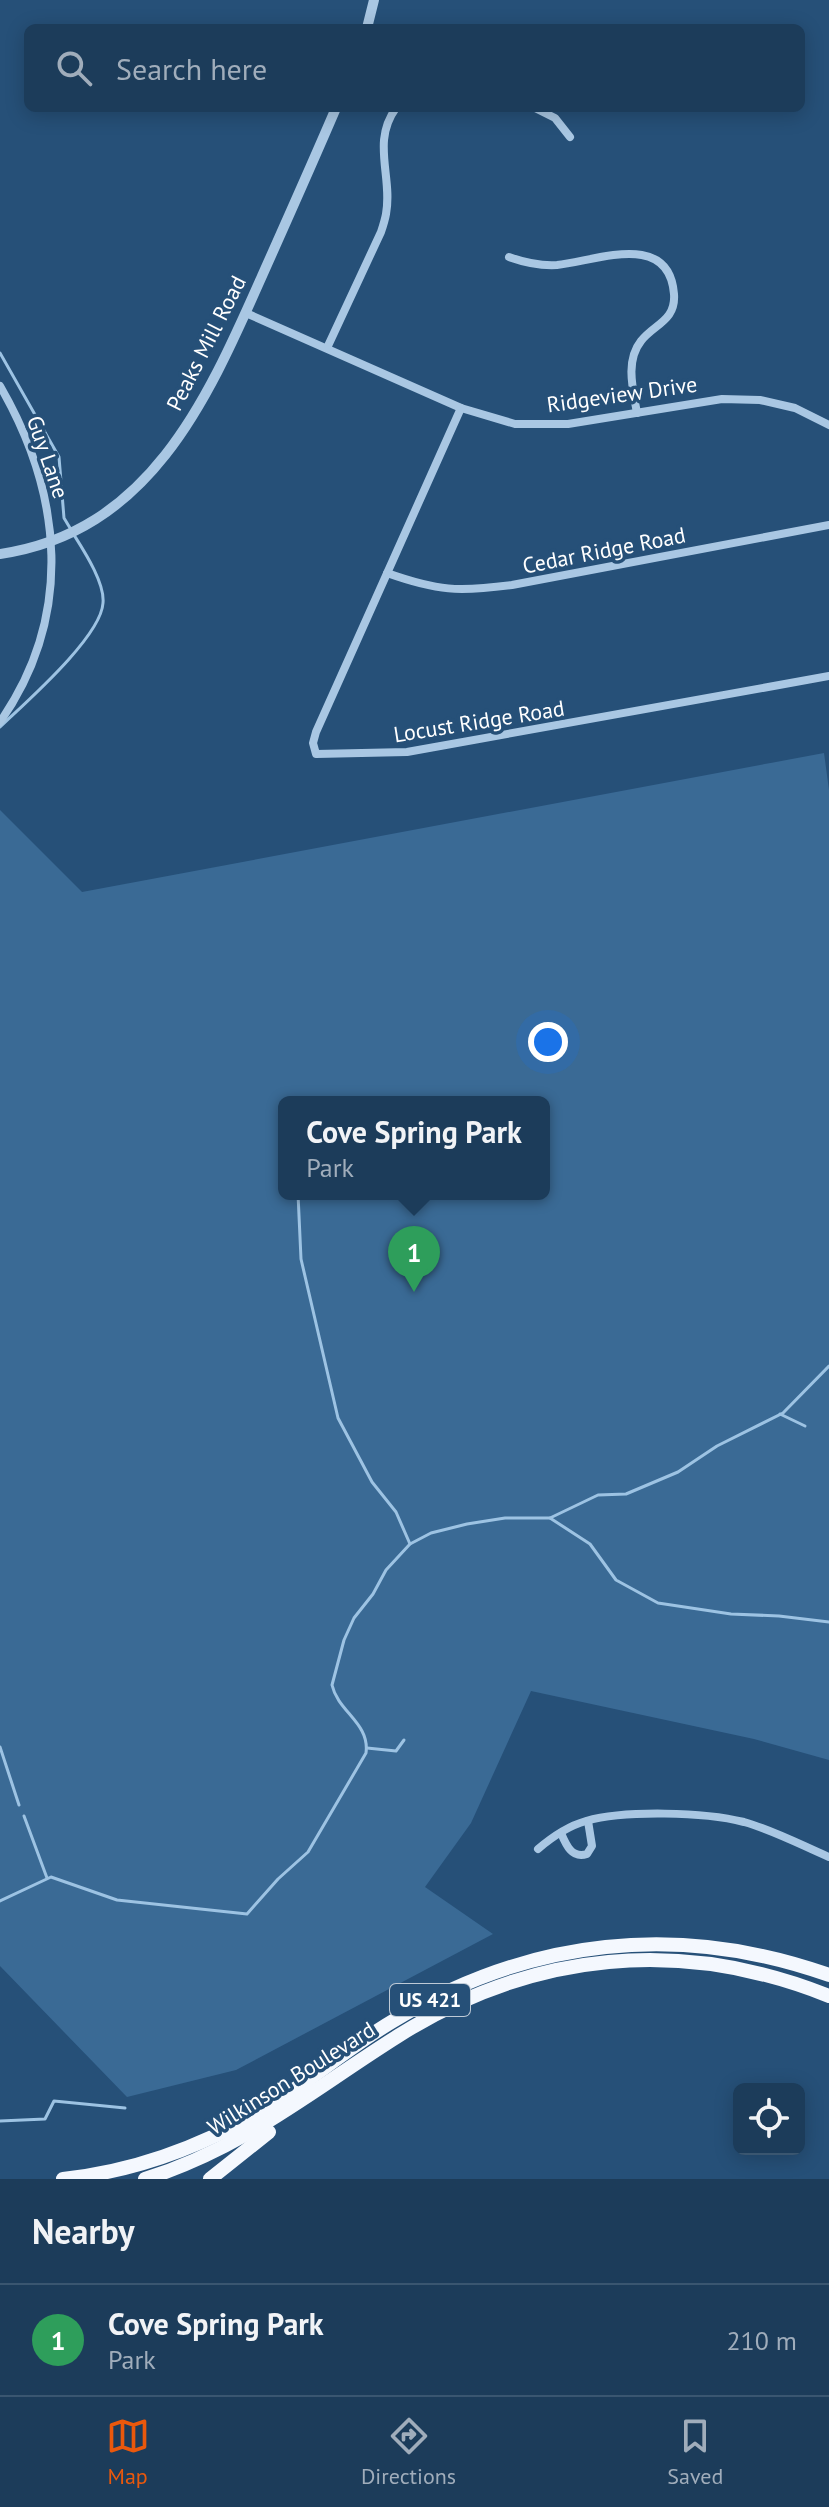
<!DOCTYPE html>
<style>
body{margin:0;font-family:"PT Sans",sans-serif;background:#254360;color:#f1f3f6}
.controls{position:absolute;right:24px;bottom:24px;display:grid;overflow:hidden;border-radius:12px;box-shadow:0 4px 20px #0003}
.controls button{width:72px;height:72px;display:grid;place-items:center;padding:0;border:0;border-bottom:2px solid #3a5670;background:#1c3c5a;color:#f1f3f6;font:40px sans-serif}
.you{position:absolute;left:548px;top:1042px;width:28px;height:28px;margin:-20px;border:6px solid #fff;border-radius:50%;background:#1a73e8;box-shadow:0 0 0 12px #1a73e833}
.badge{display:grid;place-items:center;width:52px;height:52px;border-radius:50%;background:#ea580c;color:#fff;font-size:26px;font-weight:700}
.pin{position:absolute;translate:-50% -66px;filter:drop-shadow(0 2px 4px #0008)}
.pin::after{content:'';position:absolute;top:42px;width:28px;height:24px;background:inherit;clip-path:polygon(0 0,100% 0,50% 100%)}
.popup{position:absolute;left:278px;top:1096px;width:272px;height:104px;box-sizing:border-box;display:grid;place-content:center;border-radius:12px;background:#1c3c5a;filter:drop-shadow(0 2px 6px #0005);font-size:26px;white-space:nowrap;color:#a0adbb}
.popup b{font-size:30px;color:#f1f3f6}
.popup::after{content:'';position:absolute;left:50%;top:100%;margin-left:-16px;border:16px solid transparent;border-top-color:#1c3c5a}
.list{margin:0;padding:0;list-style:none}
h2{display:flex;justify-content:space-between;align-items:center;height:104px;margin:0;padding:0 32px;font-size:34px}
h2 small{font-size:26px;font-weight:400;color:#a0adbb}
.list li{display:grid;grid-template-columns:52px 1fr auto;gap:24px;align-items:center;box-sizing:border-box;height:112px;padding:0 32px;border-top:2px solid #3a5670}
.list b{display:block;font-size:30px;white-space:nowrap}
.list p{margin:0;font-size:26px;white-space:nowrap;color:#a0adbb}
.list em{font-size:26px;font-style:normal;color:#a0adbb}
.icon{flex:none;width:44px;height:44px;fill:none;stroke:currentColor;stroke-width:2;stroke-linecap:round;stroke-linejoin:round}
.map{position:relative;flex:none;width:829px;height:2179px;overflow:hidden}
.search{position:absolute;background:#1c3c5a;box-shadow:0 4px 20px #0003;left:24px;right:24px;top:24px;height:88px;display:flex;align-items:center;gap:20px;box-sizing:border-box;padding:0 28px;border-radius:12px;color:#a0adbb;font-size:30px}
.sheet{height:216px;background:#1c3c5a}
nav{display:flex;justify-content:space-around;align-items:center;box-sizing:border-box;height:112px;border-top:2px solid #3a5670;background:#1c3c5a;font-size:22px;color:#a0adbb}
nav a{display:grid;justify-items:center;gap:4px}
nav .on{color:#ea580c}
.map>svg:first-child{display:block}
</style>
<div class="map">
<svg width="829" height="2179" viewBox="0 0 829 2179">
<rect width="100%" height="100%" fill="#265078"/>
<!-- green -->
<path fill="#3a6a95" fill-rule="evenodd" d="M824,753L829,790V1760L754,1739L531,1691L471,1823L425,1887L493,1934L236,2070L127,2097L0,1966V810L82,892ZM284,1102H544V1194H284Z"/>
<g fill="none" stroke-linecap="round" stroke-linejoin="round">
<!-- stream -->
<g stroke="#9dc3e3" stroke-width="3">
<polyline points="0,353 59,457 64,518 70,528"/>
<path d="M0,727C25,703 101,637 103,603C105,583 84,551 74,535"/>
<polyline points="298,1194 301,1259 338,1418 372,1482 396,1512 410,1544"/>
<polyline points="780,1414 805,1426"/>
<polyline points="550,1518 590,1544 616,1580 658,1603 731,1614 779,1616 829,1622"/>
<polyline points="0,1747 19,1805"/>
<polyline points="367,1748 396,1751 404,1740"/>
<polyline points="24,1816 47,1878"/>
<path d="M0,1901L51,1877L117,1900L247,1914L278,1879L308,1852L366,1753C370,1723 338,1712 332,1685L344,1640L354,1618L373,1594L386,1570L410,1544L431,1533L467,1524L505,1518H550L598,1495L626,1494L678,1472L717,1446L783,1413L829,1366"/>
<polyline points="0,2121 45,2119 54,2101 125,2108"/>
</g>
<!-- minor -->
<g stroke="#a9c7e3" stroke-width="8">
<polyline points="535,108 555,118 570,137"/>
<path d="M509,257C526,263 540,266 557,265C596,261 669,230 674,294C676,321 654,324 641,341C625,361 633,390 637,413"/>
<polyline points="246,313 461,408 515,424 568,424 722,399 760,400 795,408 829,425"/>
<path d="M327,348L381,232C383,226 385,220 386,214C393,177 371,142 396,108"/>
<path d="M0,386C63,495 74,616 0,722"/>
<polyline points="461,408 316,732 313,743 316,754 407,752 829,676"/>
<path d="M387,573C438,591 458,592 512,585L829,525"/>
<path d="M561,1833C566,1845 572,1859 587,1854L592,1846L588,1821"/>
<path d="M538,1849C552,1837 568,1826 586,1821C625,1810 704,1812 744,1822C773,1830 801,1845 829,1857"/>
</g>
<!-- tertiary -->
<g stroke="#a9c7e3" stroke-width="10">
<polyline points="367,28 374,0"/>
<path d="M0,554C150,532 207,400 262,276C287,220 312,164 336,108"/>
</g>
<!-- trunk -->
<g stroke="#f4f8fe" stroke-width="14">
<path d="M63,2179C136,2171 206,2145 268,2107C311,2080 349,2047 393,2021C529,1938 679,1922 829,1975"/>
<path d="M145,2179C244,2148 312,2090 398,2036C532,1951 682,1937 829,1996"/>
<polyline points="210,2179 269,2132"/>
</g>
</g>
<g text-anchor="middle" stroke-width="7" stroke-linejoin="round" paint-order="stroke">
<!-- shield labels -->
<rect fill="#265078" stroke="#becad6" stroke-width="2" x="390" y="1984" width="80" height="32" rx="6"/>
<g font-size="20" font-weight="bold" fill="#fff">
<text x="430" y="2007">US 421</text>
</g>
<!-- street labels -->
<g font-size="22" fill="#fff" stroke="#265078">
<text transform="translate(206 343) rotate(-63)" y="8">Peaks Mill Road</text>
<text transform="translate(622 394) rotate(-8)" y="8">Ridgeview Drive</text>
<text transform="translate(48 457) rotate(71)" y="8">Guy Lane</text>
<text transform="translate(604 550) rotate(-11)" y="8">Cedar Ridge Road</text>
<text transform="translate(479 721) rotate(-9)" y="8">Locust Ridge Road</text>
<text transform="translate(291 2078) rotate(-32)" y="8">Wilkinson Boulevard</text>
</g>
</g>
</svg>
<div class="controls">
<button><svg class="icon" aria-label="locate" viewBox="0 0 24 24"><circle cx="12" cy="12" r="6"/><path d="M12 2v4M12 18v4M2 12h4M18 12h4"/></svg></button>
</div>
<div class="you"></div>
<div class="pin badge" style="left:414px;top:1292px;background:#2e9e5b">1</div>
<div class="popup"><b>Cove Spring Park</b>Park</div>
<div class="search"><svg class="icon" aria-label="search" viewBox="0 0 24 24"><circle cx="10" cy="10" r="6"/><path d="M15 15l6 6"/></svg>Search here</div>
</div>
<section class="sheet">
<h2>Nearby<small></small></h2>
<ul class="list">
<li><span class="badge" style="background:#2e9e5b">1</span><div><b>Cove Spring Park</b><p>Park</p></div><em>210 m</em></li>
</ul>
</section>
<nav>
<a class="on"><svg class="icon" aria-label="map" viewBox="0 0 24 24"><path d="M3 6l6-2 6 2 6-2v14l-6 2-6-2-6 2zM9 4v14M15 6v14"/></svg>Map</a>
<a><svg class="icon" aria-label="directions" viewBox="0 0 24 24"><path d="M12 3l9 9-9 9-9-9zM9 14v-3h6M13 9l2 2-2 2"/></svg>Directions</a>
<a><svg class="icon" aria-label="saved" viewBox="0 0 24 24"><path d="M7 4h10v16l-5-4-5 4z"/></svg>Saved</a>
</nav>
